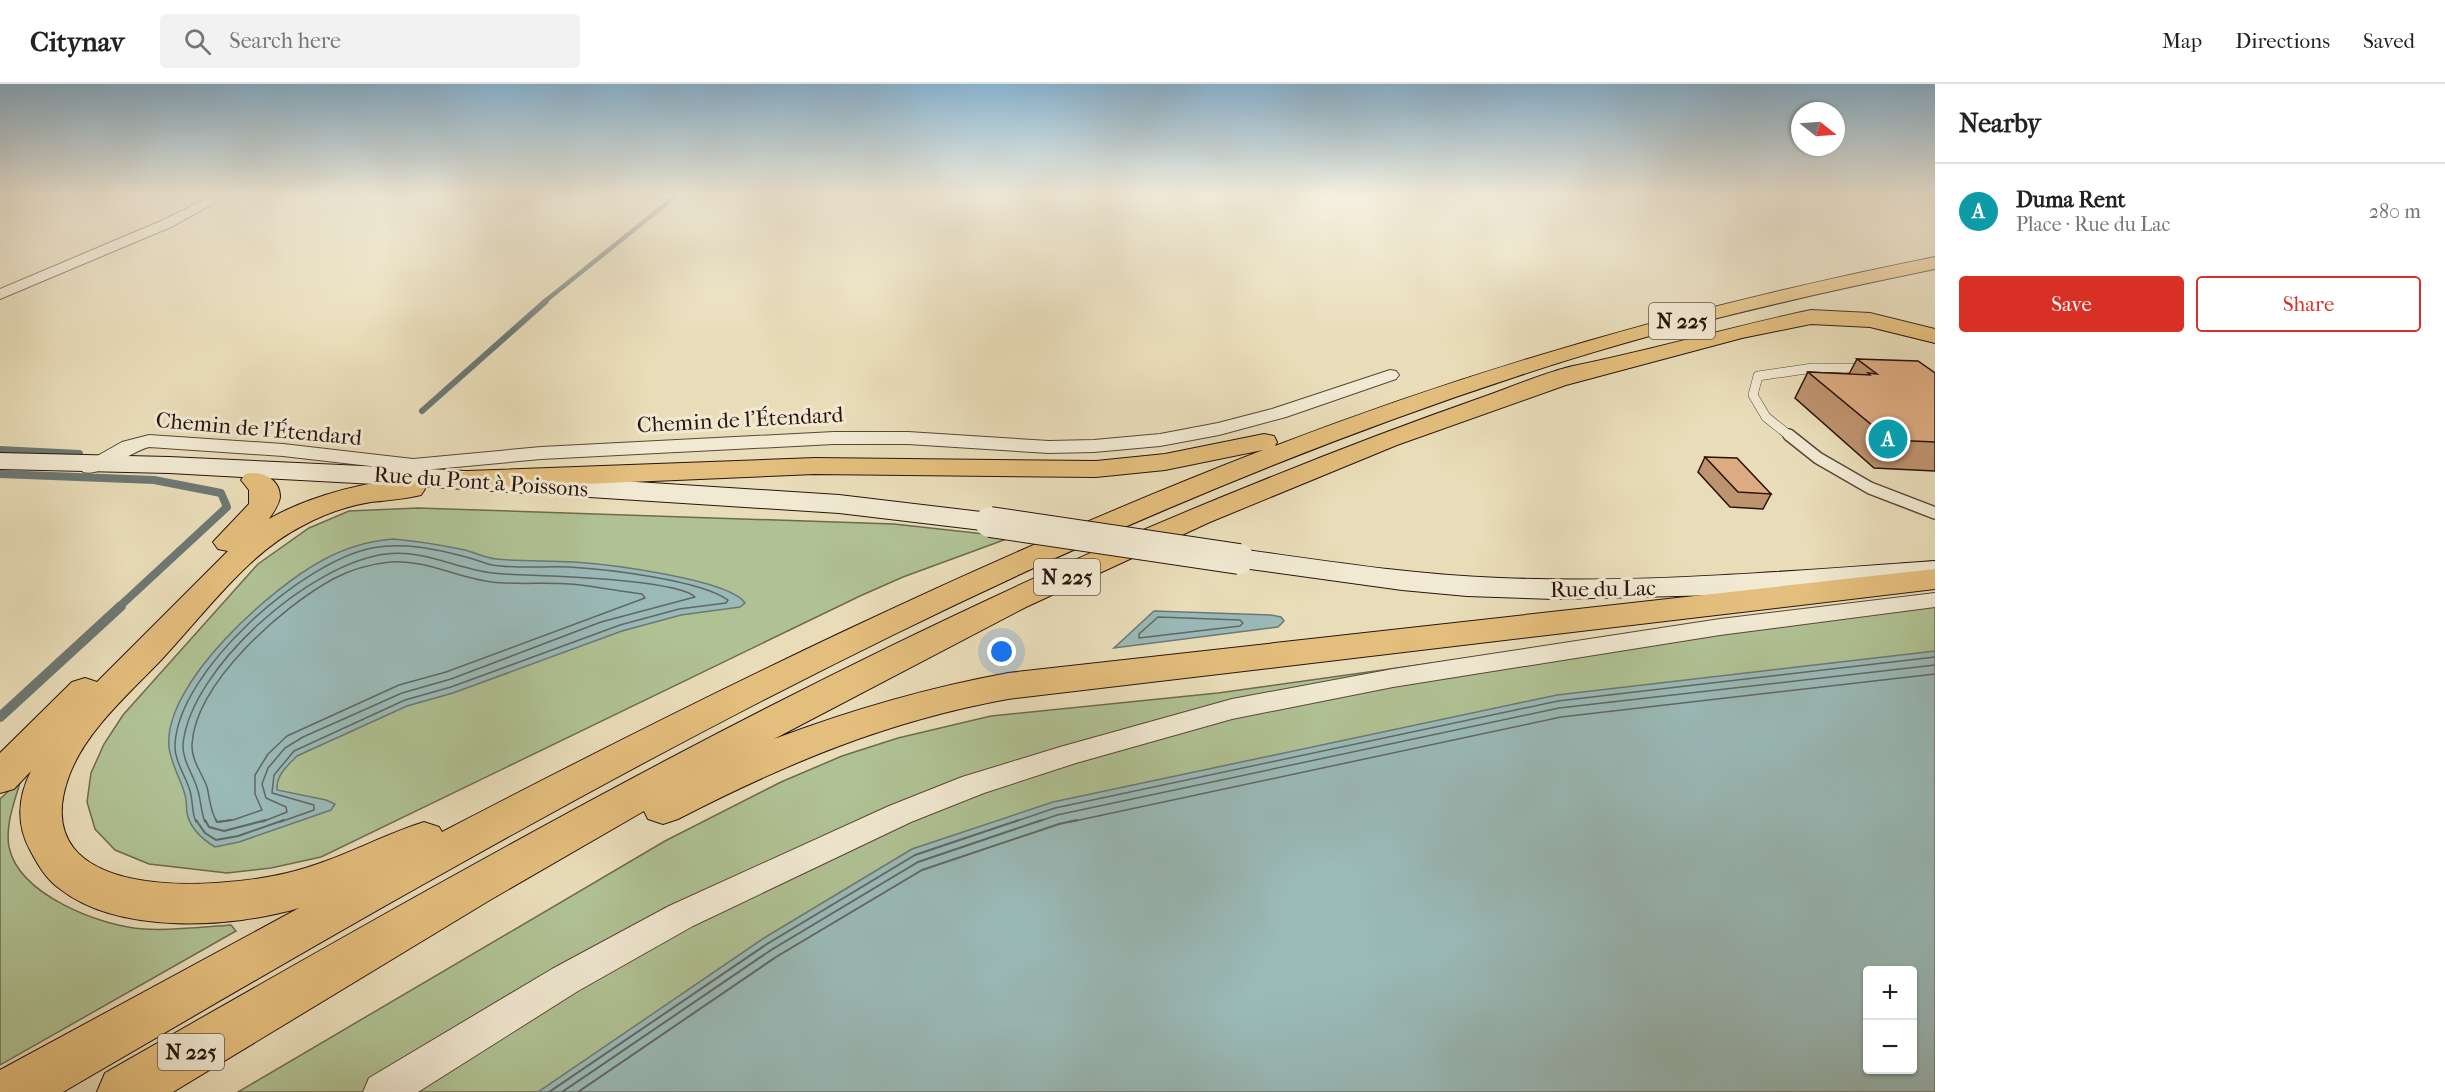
<!DOCTYPE html>
<meta charset="utf-8">
<style>
body{margin:0;font-family:"IM FELL French Canon",serif;background:#f2f2f2;color:#222}
.controls{position:absolute;right:18px;bottom:18px;display:grid;overflow:hidden;border-radius:6px;box-shadow:0 2px 4px #0004}
.controls button{width:54px;height:54px;display:grid;place-items:center;padding:0;border:0;border-bottom:2px solid #e0e0e0;background:#fff;color:#222;font:30px sans-serif}
.compass{position:absolute;left:1791px;top:18px;width:54px;height:54px;border-radius:50%;background:#fff;box-shadow:0 2px 4px #0004;rotate:107deg}
.you{position:absolute;left:1002px;top:568px;width:21px;height:21px;margin:-15px;border:4px solid #fff;border-radius:50%;background:#1a73e8;box-shadow:0 0 0 9px #1a73e833}
.badge{display:grid;place-items:center;width:39px;height:39px;border-radius:50%;background:#d93025;color:#fff;font-size:20px;font-weight:700}
.pin{position:absolute;translate:-50% -50%;border:3px solid #fff;box-shadow:0 2px 6px #0006}
.list{margin:0;padding:0;list-style:none}
h2{display:flex;justify-content:space-between;align-items:center;height:78px;margin:0;padding:0 24px;font-size:26px}
h2 small{font-size:20px;font-weight:400;color:#767676}
.list li{display:grid;grid-template-columns:39px 1fr auto;gap:18px;align-items:center;box-sizing:border-box;height:96px;padding:0 24px;border-top:2px solid #e0e0e0}
.list b{display:block;font-size:22px;white-space:nowrap}
.list p{margin:0;font-size:20px;white-space:nowrap;color:#767676}
.list em{font-size:20px;font-style:normal;color:#767676}
.actions{display:flex;gap:12px;padding:18px 24px}
.actions a{flex:1;padding:14px 0;border:2px solid #d93025;border-radius:6px;text-align:center;font-size:21px;color:#d93025}
.actions .main{background:#d93025;color:#fff}
.icon{flex:none;width:33px;height:33px;fill:none;stroke:currentColor;stroke-width:2;stroke-linecap:round;stroke-linejoin:round}
.map{position:relative;flex:none;width:1935px;height:1008px;overflow:hidden}
header{display:flex;align-items:center;gap:36px;box-sizing:border-box;height:84px;padding:0 30px;background:#fff;border-bottom:2px solid #e0e0e0}
header strong{font-size:28px}
nav{display:flex;gap:33px;margin-inline-start:auto;font-size:21px}
.search{width:420px;height:54px;background:#f2f2f2;display:flex;align-items:center;gap:15px;box-sizing:border-box;padding:0 21px;border-radius:6px;color:#767676;font-size:22px}
main{display:flex}
aside{flex:1;background:#fff}
.map>svg:first-child{display:block}
</style>
<header>
<strong>Citynav</strong>
<div class="search"><svg class="icon" aria-label="search" viewBox="0 0 24 24"><circle cx="10" cy="10" r="6"/><path d="M15 15l6 6"/></svg>Search here</div>
<nav><a>Map</a><a>Directions</a><a>Saved</a></nav>
</header>
<main>
<div class="map">
<svg width="1935" height="1008" viewBox="0 0 1935 1008">
<rect width="100%" height="100%" fill="#e9ddb9"/>
<filter id="stains"><feTurbulence type="fractalNoise" baseFrequency=".00333" numOctaves="4"/><feColorMatrix values="0 0 0 0 .2 0 0 0 0 .09 0 0 0 0 .02 0 0 0 .5 -.17"/></filter>
<radialGradient id="worn" r=".72"><stop offset=".6" stop-color="#630" stop-opacity="0"/><stop offset="1" stop-color="#630" stop-opacity=".3"/></radialGradient>
<!-- green -->
<g fill="#b0c294" stroke="#6c6b50" stroke-width="1.5" fill-rule="evenodd">
<polygon points="418,424 894,440 1012,453 903,493 860,512 321,773 271,784 227,789 149,780 115,766 95,745 87,718 91,689 104,660 123,631 258,480 309,444 349,427"/>
<path d="M1935,509V1008H238L665,757L781,698L842,672L898,654L991,632L1218,609ZM1868,886H1912V986H1868Z"/>
<path d="M21,695C15,717 5,740 9,763C19,811 100,842 144,845C172,847 203,843 231,841L236,847L0,981V715Z"/>
</g>
<!-- water -->
<g fill="#9abab8" stroke="#6c7874" stroke-width="1.5" fill-rule="evenodd">
<path d="M393,455C417,457 441,461 465,466C476,469 485,474 496,475C522,478 548,476 574,478C606,480 729,495 745,519L740,523L681,531L622,547L453,609L407,622L297,672C287,682 276,691 277,706L326,716L335,720L331,726L239,758L215,763C202,755 190,745 187,729C186,723 187,717 185,711C181,695 171,681 169,663C163,599 272,503 323,476C345,464 368,457 393,455Z"/>
<polygon points="1154,527 1271,531 1281,533 1284,537 1278,543 1114,564"/>
<path d="M1935,567V1008H538L764,854L912,765L1053,718L1557,611ZM1912,886V986H1868V886Z"/>
</g>
<g fill="none" stroke-linecap="round" stroke-linejoin="round">
<!-- shore-far1 -->
<g stroke="#616762" stroke-width="1.5">
<polygon points="1158,533 1240,536 1243,539 1240,542 1139,554 1139,550"/>
<path d="M196,738C192,729 193,721 191,711C188,694 174,679 175,660C179,586 302,478 372,464C404,458 436,465 466,473C475,475 484,479 492,481C517,485 544,482 569,483C606,485 700,496 728,516L726,519L679,525L620,541L451,603L405,616L294,667L274,691L272,709L314,721V726L280,738"/>
<path d="M205,738C201,728 201,717 198,707C194,691 182,677 183,660C191,583 311,479 386,470C423,465 457,485 493,489C513,491 533,491 552,492C577,493 681,498 695,513L601,538L451,595L402,609L303,653L285,664L268,684L262,700L266,714L286,723L287,728L262,738"/>
<path d="M217,738C210,727 210,715 207,703C202,689 191,676 192,660C196,598 282,523 333,495C350,486 370,480 390,478C425,475 458,494 492,498C518,501 544,498 570,500C594,502 618,507 642,510L645,514L446,588L399,601L287,652L268,670L255,691V710L262,726L233,736L219,738"/>
<polyline points="1014,738 1055,724 1558,617 1935,573"/>
<polyline points="1037,738 1057,731 1559,624 1935,581"/>
<polyline points="1070,738 1561,633 1935,590"/>
</g>
<!-- shore -->
<g stroke="#616762" stroke-width="2">
<polyline points="196,736 205,749 216,756 238,752 284,736"/>
<polyline points="205,736 209,743 224,747 266,736"/>
<polyline points="216,736 217,738 231,736"/>
<polyline points="549,1008 767,860 915,771 1019,736"/>
<polyline points="562,1008 771,866 918,778 1042,736"/>
<polyline points="578,1008 776,873 922,786 1059,740 1077,736"/>
</g>
<!-- stream-far3 -->
<polyline stroke="#6c7874" stroke-width="4.5" points="544,218 677,111"/>
<!-- stream-far2 -->
<polyline stroke="#6c7874" stroke-width="6" points="422,327 546,217"/>
<!-- stream-far1 -->
<g stroke="#6c7874" stroke-width="8">
<polyline points="0,366 79,370"/>
<polyline points="0,390 154,396 221,409 227,423 119,523"/>
</g>
<!-- stream -->
<polyline stroke="#6c7874" stroke-width="10" points="0,633 121,522"/>
<!-- lane-far1 casing -->
<g stroke="#584638" stroke-width="10">
<polyline id="lane-far1" points="1791,353 1766,333 1753,311 1758,292 1813,284 1868,284"/>
</g>
<!-- lane casing -->
<g stroke="#584638" stroke-width="14">
<polyline id="lane" points="1789,351 1818,374 1870,404 1935,429"/>
</g>
<!-- street casing -->
<g stroke="#584638" stroke-width="2">
<g id="street">
<polygon points="214,111 229,111 171,143 0,215 0,205 161,137"/>
<path d="M1390,286L1396,287L1399,291L1396,295L1286,333L1219,351L1160,362L1094,368L1049,369L908,360H834L541,375L413,387L283,372L149,363C129,368 102,393 83,388L80,384L83,380L122,358L149,351L283,360L413,375L541,363L834,348H908L1049,357L1094,356L1160,350L1218,339L1272,325Z"/>
<polygon points="1935,509 1935,523 1720,551 1393,603 1232,635 1076,679 984,709 911,738 693,842 578,907 418,1008 363,1008 369,994 552,885 669,822 889,722 962,693 1060,663 1232,615 1393,585 1720,535"/>
</g>
</g>
<!-- secondary casing -->
<g stroke="#28140d" stroke-width="2">
<g id="secondary">
<polygon points="0,369 169,373 449,386 839,411 990,429 1001,432 1005,438 1001,444 990,447 839,429 449,404 169,389 0,385"/>
<path d="M1239,465C1326,477 1413,491 1500,494C1645,500 1790,487 1935,477V497L1718,511L1554,515L1467,512L1402,506L1228,482L1223,475L1228,468Z"/>
</g>
</g>
<!-- highway casing -->
<g stroke="#28140d" stroke-width="2">
<g id="highway">
<path d="M1935,173V185C1793,214 1653,247 1515,293C1003,461 526,738 63,1008H0V986L299,824C232,844 119,851 60,805C46,795 38,781 30,766C16,740 18,713 31,687L14,705L0,709V669L72,598L85,594L97,598L228,467L218,465L213,458L249,420V406L241,396L245,390C260,386 280,394 280,413C279,421 273,429 269,435C303,415 383,389 421,399L425,405L421,411C405,415 388,416 371,418C347,422 324,430 302,442C248,469 204,530 163,574C130,609 86,646 69,692C22,820 216,806 287,789C335,778 377,753 424,738L439,743L442,748C709,609 982,475 1263,366L1165,386L1096,393L815,390L467,405L457,402L453,396L457,390L467,387L815,374L1096,377L1165,370L1264,350L1274,352L1277,358L1275,362C1490,279 1709,218 1935,173Z"/>
<path d="M1811,226L1870,229L1935,245V259L1870,243L1811,240L1742,254L1566,301L1397,361L1210,438L1026,523L774,655C851,626 927,604 1008,589L1935,485V505L1008,615C887,637 787,679 678,735L663,740L648,735L644,727L490,816L173,1008H97L105,989C478,776 854,560 1254,400C1330,369 1406,340 1483,313C1512,303 1543,289 1573,282C1652,266 1731,243 1811,226Z"/>
</g>
</g>
<!-- lane-far1 -->
<use href="#lane-far1" stroke="#f1e9d2" stroke-width="9"/>
<!-- lane -->
<use href="#lane" stroke="#f1e9d2" stroke-width="11"/>
<!-- street -->
<use href="#street" fill="#f1e9d2" fill-rule="evenodd"/>
<!-- secondary -->
<use href="#secondary" fill="#f1e9d2" fill-rule="evenodd"/>
<!-- highway -->
<use href="#highway" fill="#e4be7c" fill-rule="evenodd"/>
<!-- secondary-bridge casing -->
<g stroke="#28140d" stroke-width="32" stroke-linecap="butt">
<polyline id="secondary-bridge" points="990,438 1239,475"/>
</g>
<!-- secondary-bridge -->
<use href="#secondary-bridge" stroke="#f1e9d2" stroke-width="30"/>
</g>
<!-- wall -->
<g fill="#be936f" stroke="#28140d" stroke-width="1.5">
<polygon points="1857,275 1935,289 1935,387 1874,384 1795,314 1808,288 1849,290"/>
<polygon points="1705,373 1771,410 1763,425 1730,423 1698,388"/>
</g>
<!-- building -->
<g fill="#ddab81" stroke="#28140d" stroke-width="1.5">
<polygon points="1857,275 1918,277 1935,289 1935,358 1890,356 1808,288 1870,291 1868,289 1877,290"/>
<polygon points="1705,373 1737,374 1771,410 1738,408"/>
</g>
<!-- sky -->
<linearGradient id="sky" x2="0" y2="1"><stop stop-color="#89b6d5"/><stop offset="0.44" stop-color="#f5f0e0"/><stop offset="1" stop-color="#f5f0e0" stop-opacity="0"/></linearGradient>
<rect width="1935" height="252" fill="url(#sky)"/>
<g text-anchor="middle" stroke-width="6" stroke-linejoin="round" paint-order="stroke">
<!-- shield labels -->
<g fill="#f1e9d2" stroke="#645448" stroke-width="1.5">
<rect x="1649" y="219" width="66" height="36" rx="4.5"/>
<rect x="1034" y="475" width="66" height="36" rx="4.5"/>
<rect x="158" y="950" width="66" height="36" rx="4.5"/>
</g>
<g font-size="21" font-weight="bold" fill="#28140d">
<text x="1682" y="244">N 225</text>
<text x="1067" y="500">N 225</text>
<text x="191" y="975">N 225</text>
</g>
<!-- street labels -->
<g font-size="22" fill="#28140d" stroke="#f1e9d2">
<text transform="translate(740 335) rotate(-3)" y="8">Chemin de l'Étendard</text>
<text transform="translate(259 344) rotate(5)" y="8">Chemin de l'Étendard</text>
<text transform="translate(481 397) rotate(4)" y="8">Rue du Pont à Poissons</text>
<text transform="translate(1603 504) rotate(-1)" y="8">Rue du Lac</text>
</g>
</g>
<rect width="100%" height="100%" filter="url(#stains)"/>
<rect width="100%" height="100%" fill="url(#worn)"/>
</svg>
<div class="controls">
<button>+</button>
<button>−</button>
</div>
<svg class="compass" viewBox="-18 -18 36 36"><path d="M0-13l5 13h-10z" fill="#e53935"/><path d="M0 13l5-13h-10z" fill="#767676"/></svg>
<div class="you"></div>
<div class="pin badge" style="left:1888px;top:355px;background:#0f9aa8">A</div>
</div>
<aside>
<h2>Nearby<small></small></h2>
<ul class="list">
<li><span class="badge" style="background:#0f9aa8">A</span><div><b>Duma Rent</b><p>Place · Rue du Lac</p></div><em>280 m</em></li>
</ul>
<div class="actions"><a class="main">Save</a><a>Share</a></div>
</aside>
</main>
